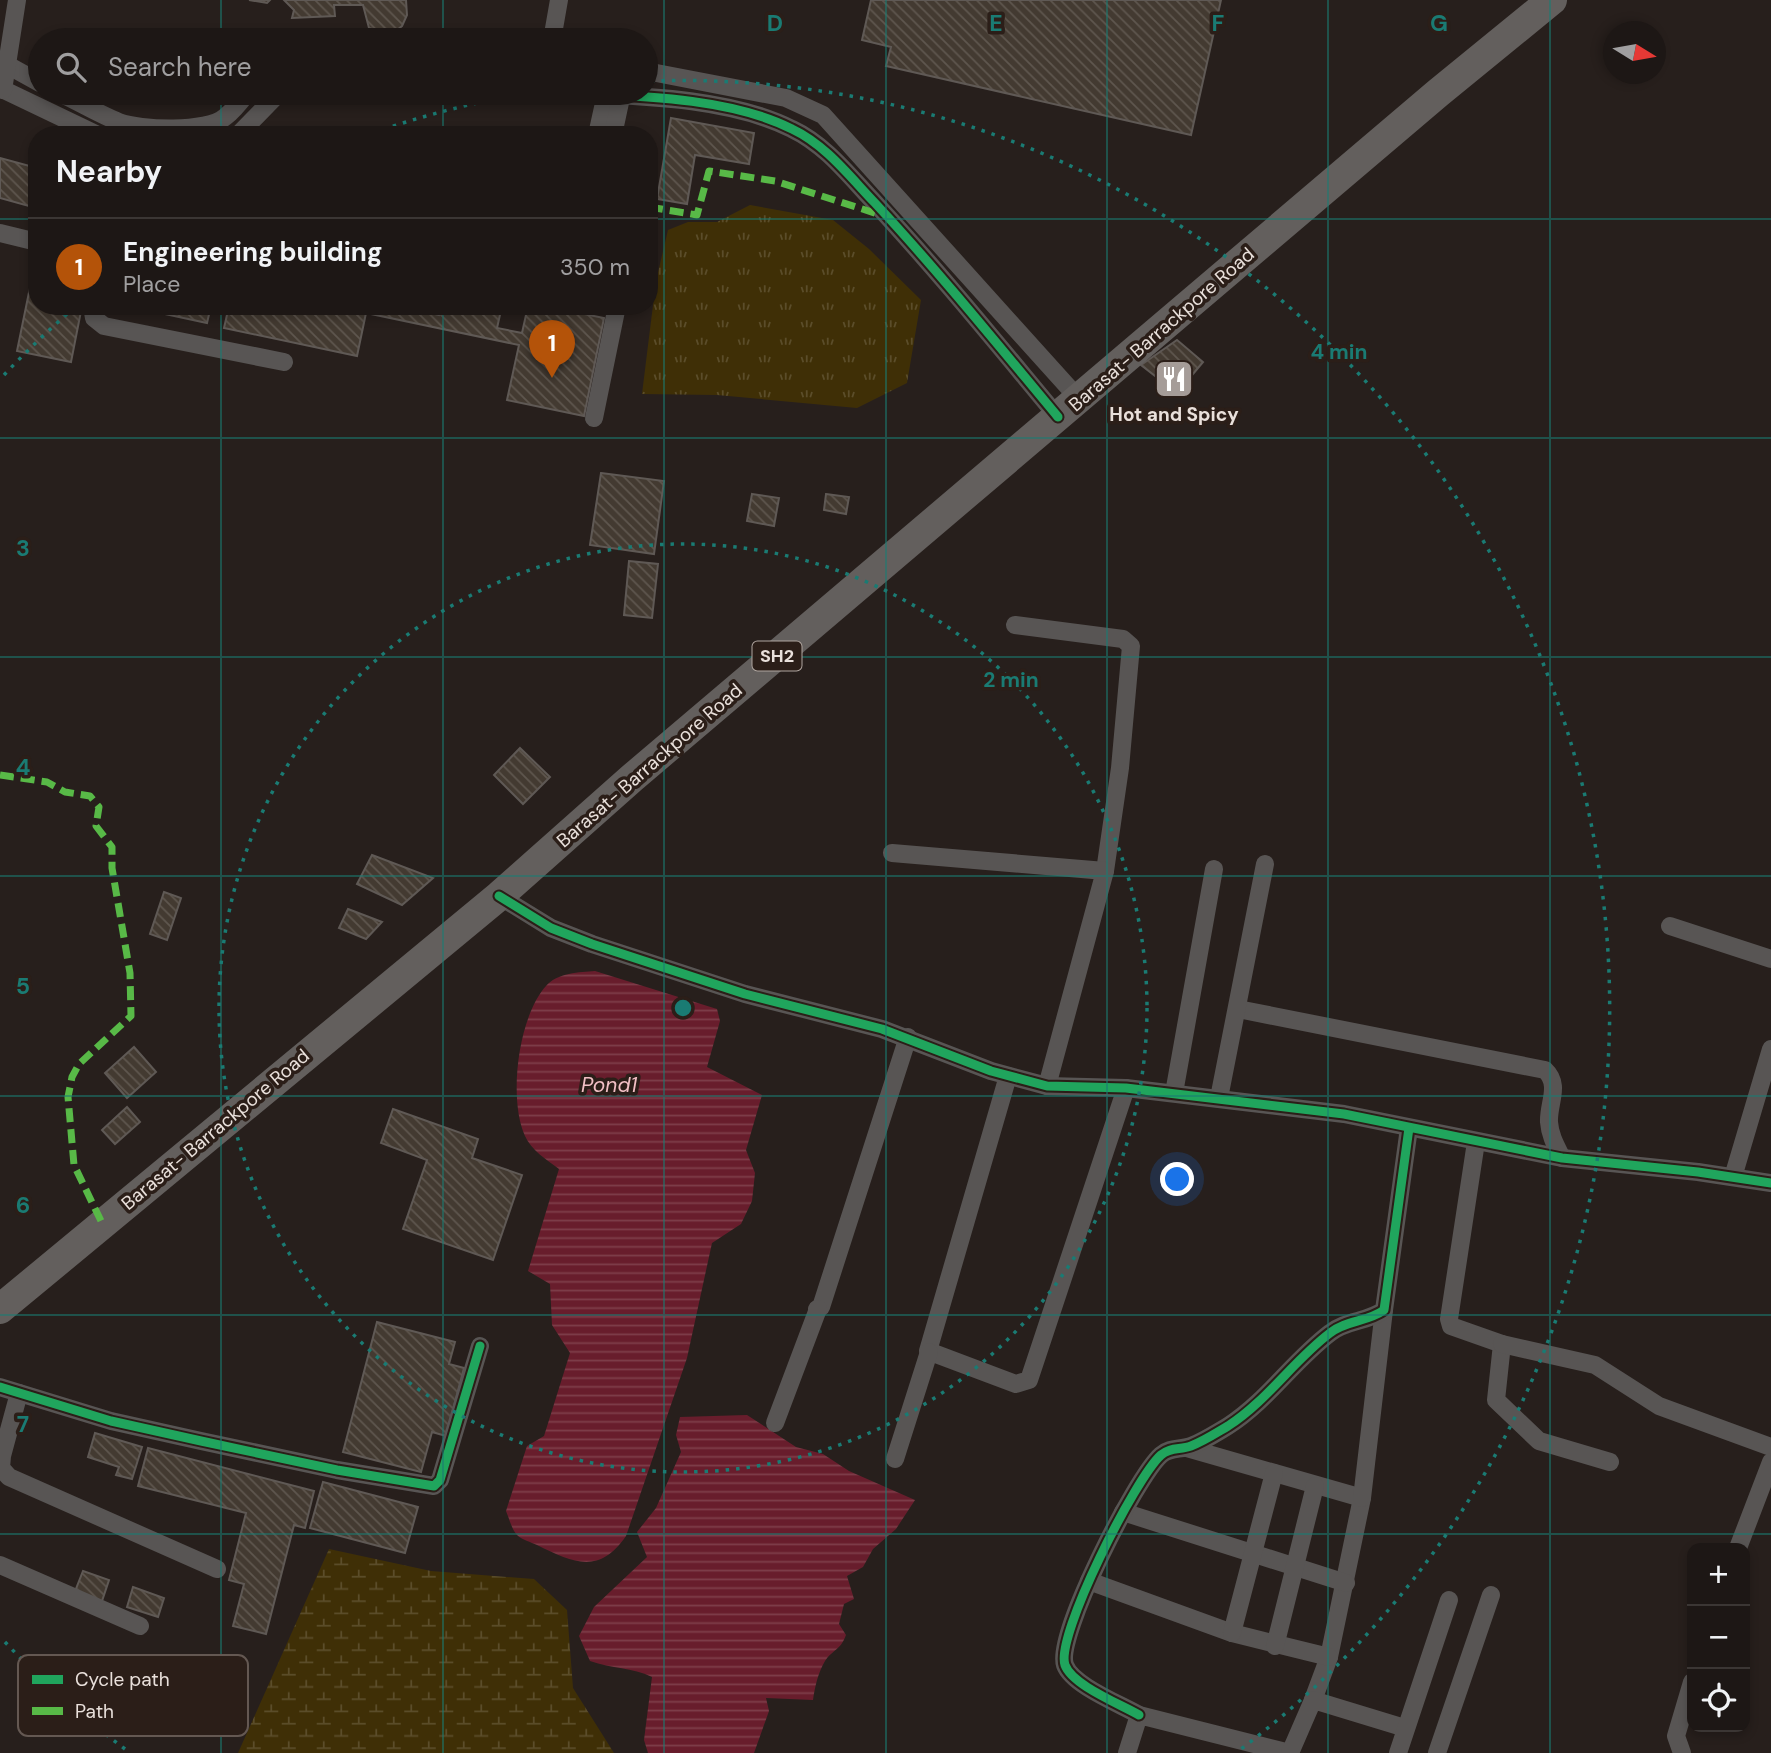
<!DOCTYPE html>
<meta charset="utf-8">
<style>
body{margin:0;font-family:"DM Sans",sans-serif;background:#2a2422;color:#f1f3f6}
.controls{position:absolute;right:21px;bottom:21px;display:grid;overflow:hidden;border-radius:14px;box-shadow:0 4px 10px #0003}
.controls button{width:63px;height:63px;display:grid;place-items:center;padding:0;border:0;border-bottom:2px solid #3b3634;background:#1d1715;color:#f1f3f6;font:35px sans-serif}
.compass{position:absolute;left:1603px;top:21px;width:63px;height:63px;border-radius:50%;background:#1d1715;box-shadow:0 4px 10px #0003;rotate:101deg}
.you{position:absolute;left:1178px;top:1180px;width:24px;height:24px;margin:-18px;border:5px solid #fff;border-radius:50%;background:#1a73e8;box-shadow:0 0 0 10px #1a73e833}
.badge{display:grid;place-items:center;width:46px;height:46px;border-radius:50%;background:#b45309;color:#fff;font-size:23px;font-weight:700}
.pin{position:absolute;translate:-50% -58px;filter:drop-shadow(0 2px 4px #0008)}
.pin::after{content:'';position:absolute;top:37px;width:24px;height:21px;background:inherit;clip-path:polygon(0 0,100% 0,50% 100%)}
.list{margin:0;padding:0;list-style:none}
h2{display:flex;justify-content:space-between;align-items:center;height:91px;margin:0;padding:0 28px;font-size:30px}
h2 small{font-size:23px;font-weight:400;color:#a09fa0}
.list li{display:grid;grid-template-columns:46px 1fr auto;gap:21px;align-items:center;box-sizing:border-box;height:98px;padding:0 28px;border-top:2px solid #3b3634}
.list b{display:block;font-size:26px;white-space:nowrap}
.list p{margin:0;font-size:23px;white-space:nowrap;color:#a09fa0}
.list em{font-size:23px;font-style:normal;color:#a09fa0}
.icon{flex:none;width:38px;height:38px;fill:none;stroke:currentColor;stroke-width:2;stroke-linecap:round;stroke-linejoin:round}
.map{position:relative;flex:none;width:1771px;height:1753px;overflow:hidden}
.search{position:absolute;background:#1d1715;box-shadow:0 4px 10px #0003;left:28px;top:28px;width:630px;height:77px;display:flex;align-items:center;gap:18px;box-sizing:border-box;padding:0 24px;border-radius:38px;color:#a09fa0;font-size:26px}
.panel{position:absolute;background:#1d1715;box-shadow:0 4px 10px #0003;left:28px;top:126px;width:630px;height:189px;border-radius:28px}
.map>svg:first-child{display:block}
</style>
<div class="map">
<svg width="1771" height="1753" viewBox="0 0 1771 1753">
<defs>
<pattern id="grass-tufts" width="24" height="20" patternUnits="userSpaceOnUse" patternTransform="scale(1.75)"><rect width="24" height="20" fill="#3f2f06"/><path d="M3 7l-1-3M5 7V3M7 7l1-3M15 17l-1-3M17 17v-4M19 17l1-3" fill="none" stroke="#5b4d2a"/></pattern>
<pattern id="wetland-marsh" width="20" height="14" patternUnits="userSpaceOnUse" patternTransform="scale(1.75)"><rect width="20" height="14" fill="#3f2f06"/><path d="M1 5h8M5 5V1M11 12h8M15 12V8" fill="none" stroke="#5b4d2a"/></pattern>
<pattern id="water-rules" width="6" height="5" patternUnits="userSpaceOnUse" patternTransform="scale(1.75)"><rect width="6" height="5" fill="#681d2c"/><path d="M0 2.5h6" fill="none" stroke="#7e3e4a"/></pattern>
<pattern id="building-back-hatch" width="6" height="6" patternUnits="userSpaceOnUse" patternTransform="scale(1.75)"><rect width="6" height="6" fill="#433a31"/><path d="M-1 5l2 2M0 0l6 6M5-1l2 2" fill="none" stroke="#5e564e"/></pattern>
</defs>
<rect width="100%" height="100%" fill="#271f1c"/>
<!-- grass -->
<g fill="url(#grass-tufts)">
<polygon points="392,127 435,134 434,135 390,135"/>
<polygon points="750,205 833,220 869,249 921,300 907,383 857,408 717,395 642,394 656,281 668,230 688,222 717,222"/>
</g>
<!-- wetland -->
<polygon fill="url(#wetland-marsh)" points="329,1549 431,1571 534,1579 567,1610 573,1688 614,1753 238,1753"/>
<!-- water -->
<g fill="url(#water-rules)">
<path d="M595,971L717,1009L720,1021L707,1067L762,1095L746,1150L755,1173L752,1201L741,1224L712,1243L687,1358L626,1536C599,1575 574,1563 537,1545C531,1542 522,1540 517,1535C512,1530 509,1518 506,1511L527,1446L544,1436L570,1353L552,1325L550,1284L528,1271L559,1169C547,1160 531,1150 525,1136C508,1099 518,1017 546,986C557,973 580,972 595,971Z"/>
<path d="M747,1415L796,1447L823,1454L849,1471L915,1500L896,1529L873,1549L863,1567L847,1576L854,1599L844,1604L839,1624L846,1635C840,1651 833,1649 825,1661C818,1673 815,1686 813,1700L766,1698L769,1711L754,1753H648L644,1740L652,1677C632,1667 612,1669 590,1661L579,1636L594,1607L647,1557L637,1532L656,1508L681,1452L676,1435L680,1417Z"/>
</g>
<!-- building -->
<g fill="url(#building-back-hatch)" stroke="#5f5955" stroke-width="2">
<polygon points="249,0 270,0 267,3"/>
<polygon points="284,0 406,0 407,15 402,26 392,34 369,28 363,5 334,5 335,16 292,18 294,10"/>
<polygon points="871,0 1221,0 1191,135 886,66 891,47 862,40"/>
<polygon points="671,118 754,133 749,164 695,155 687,204 657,199"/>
<polygon points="0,158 37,168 36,208 0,198"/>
<polygon points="36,258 37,306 82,306 71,362 17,351"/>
<polygon points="146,306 211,306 207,323 146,310"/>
<polygon points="229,306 419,306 418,310 439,315 441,306 502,306 497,328 522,333 528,306 545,306 604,318 584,416 507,400 519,345 366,313 357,356 224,328"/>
<polygon points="1177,340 1203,362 1177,393 1141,365"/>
<polygon points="601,473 664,481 654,554 590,545"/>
<polygon points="752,494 779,498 774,526 747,521"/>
<polygon points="826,494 849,497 846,514 824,510"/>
<polygon points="629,561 658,564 652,618 624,615"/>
<polygon points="520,748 550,777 523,804 494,775"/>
<polygon points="372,855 433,878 402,905 357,884"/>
<polygon points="164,892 181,898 167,940 150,934"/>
<polygon points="348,909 382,922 366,939 339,928"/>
<polygon points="134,1047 156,1072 127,1098 105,1073"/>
<polygon points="127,1107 140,1122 115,1144 102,1130"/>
<polygon points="393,1109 478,1139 472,1158 522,1175 493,1260 403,1229 427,1160 381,1143"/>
<polygon points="377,1322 455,1342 449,1364 464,1368 446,1436 432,1432 421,1472 343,1452"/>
<polygon points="95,1433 142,1447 132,1479 116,1475 119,1467 88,1457"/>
<polygon points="148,1448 314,1491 305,1528 294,1525 266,1634 233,1626 244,1584 229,1580 246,1513 138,1486"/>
<polygon points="323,1482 418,1507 405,1553 310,1528"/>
<polygon points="83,1571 109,1580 101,1604 74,1594"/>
<polygon points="133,1587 164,1598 158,1617 127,1607"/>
</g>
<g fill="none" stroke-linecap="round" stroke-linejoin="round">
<!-- street -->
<g stroke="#585554" stroke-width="18">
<polyline points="552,40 559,0"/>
<polyline points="0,61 40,83"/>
<polyline points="646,71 786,98 823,115 1079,399"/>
<polyline points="0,88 98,135"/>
<polyline points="3,90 17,0"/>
<path d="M60,93C79,102 99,114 119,122C140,130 207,133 225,117C233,111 241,101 247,93"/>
<path d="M573,93C641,96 731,98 792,129C826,145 850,177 875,203C939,272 998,345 1058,417"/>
<polyline points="238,135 279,93"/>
<polyline points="597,135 606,94"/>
<polyline points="613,135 622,93"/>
<polyline points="0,233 37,242"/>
<polyline points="92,306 94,318 104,326 284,362"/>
<polyline points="594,418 617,306"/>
<polyline points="1015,625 1123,639 1131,646 1120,768 1105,871 1047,1086"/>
<polyline points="892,853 1105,871"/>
<polyline points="499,896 551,928 592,944 745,994 882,1029 991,1071 1047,1086 1126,1088 1344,1114 1562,1158 1698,1172 1771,1183"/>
<polyline points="1670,926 1771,959"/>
<path d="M1238,1009L1545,1070C1561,1085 1548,1103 1549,1122C1550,1136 1556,1146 1562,1158"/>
<polyline points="1008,1076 928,1351 1016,1384 1029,1380 1126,1088"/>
<polyline points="1174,1093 1214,869"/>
<polyline points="1219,1098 1265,864"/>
<polyline points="1476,1142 1449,1319 1451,1326 1502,1344 1496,1400 1539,1441 1610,1462"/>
<polyline points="1733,1177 1771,1049"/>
<polyline points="817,1309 821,1307 908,1037"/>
<polyline points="1502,1344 1595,1365 1659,1406 1771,1447"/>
<polyline points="0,1387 111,1421 201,1441 337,1470 434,1486 440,1480 480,1346"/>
<polyline points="19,1393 2,1456 1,1468 9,1477 217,1569"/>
<polyline points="775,1423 818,1309"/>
<polyline points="1187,1448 1362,1498 1329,1657 1313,1700"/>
<polyline points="895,1459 929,1352"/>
<polyline points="1362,1498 1384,1310"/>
<polyline points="1123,1512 1346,1583"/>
<polyline points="1738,1548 1771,1462"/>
<polyline points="0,1565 140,1626"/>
<polyline points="1089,1581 1232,1633 1329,1657"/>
<polyline points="1232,1633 1274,1473"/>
<polyline points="1275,1646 1315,1486"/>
<path d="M1139,1715C1120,1704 1072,1685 1065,1665C1055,1636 1136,1477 1161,1455C1170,1447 1180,1450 1191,1446C1204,1441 1216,1433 1228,1426C1267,1401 1294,1360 1330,1333C1346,1320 1368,1322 1384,1310L1409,1128"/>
<polyline points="1127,1753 1139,1715 1290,1753"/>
<polyline points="1290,1753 1313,1700 1405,1728"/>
<polyline points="1398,1753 1449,1600"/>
<polyline points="1437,1753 1491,1595"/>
<polyline points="1682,1753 1676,1736 1692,1682"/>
</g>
<!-- primary -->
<polyline stroke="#635f5d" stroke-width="30" points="0,1309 499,896 632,778 1438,93 1552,0"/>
<!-- quiet -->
<g stroke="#58b947" stroke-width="7" stroke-dasharray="14 7" stroke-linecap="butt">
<polyline points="649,207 697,215 709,171 775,181 881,215"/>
<polyline points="0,775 47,782 65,792 90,796 99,807 96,826 112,847 112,868 130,973 131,1016 79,1064 72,1077 68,1097 74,1165 102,1223"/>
</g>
<!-- cycleway casing -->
<g stroke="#2b1e18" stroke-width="13">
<g id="cycleway">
<path d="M573,93C641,96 731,98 792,129C826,145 850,177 875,203C939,272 998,345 1058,417"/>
<polyline points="499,896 551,928 592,944 745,994 882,1029 991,1071 1047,1086 1126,1088 1344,1114 1562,1158 1698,1172 1771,1183"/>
<polyline points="0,1387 111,1421 201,1441 337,1470 434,1486 440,1480 480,1346"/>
<path d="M1139,1715C1120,1704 1072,1685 1065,1665C1055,1636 1136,1477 1161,1455C1170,1447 1180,1450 1191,1446C1204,1441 1216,1433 1228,1426C1267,1401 1294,1360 1330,1333C1346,1320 1368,1322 1384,1310L1409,1128"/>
</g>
</g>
<!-- cycleway -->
<use href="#cycleway" stroke="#20a55d" stroke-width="9"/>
</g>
<!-- grid -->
<path fill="none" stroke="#1a7b73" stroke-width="2" stroke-opacity="0.55" d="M221,0V40M443,0V40M664,0V1753M886,0V1753M1107,0V1753M1328,0V1753M1550,0V1753M221,93V135M443,93V135M0,219H37M649,219H1771M221,306V1753M443,306V1753M0,438H1771M0,657H1771M0,876H1771M0,1096H1771M0,1315H1771M0,1534H1771"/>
<!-- distance rings -->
<g fill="none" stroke="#1a7b73" stroke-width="3.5" stroke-dasharray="3.5 7">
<circle cx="683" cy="1008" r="464"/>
<path d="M125 1749A928 928 0 0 1 4 1641M4 375A928 928 0 0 1 74 308M373 133A928 928 0 0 1 522 94M651 81A928 928 0 0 1 1241 1749"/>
</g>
<!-- icons -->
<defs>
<g id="restaurant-square" transform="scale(2.0125)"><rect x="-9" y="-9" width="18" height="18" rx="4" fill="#a59c98" stroke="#2b1e18"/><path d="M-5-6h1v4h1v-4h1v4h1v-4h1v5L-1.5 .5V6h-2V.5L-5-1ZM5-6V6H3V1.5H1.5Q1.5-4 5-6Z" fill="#fff"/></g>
</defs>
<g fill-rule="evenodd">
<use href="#restaurant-square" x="1174" y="379"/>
</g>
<g text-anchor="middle" stroke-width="7" stroke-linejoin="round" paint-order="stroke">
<!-- shield labels -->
<rect fill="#2b1e18" stroke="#b0a6a0" stroke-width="2" x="752.5" y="641.5" width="49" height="29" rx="5"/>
<g font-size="18" font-weight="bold" fill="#e9e0db">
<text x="777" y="662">SH2</text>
</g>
<!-- street labels -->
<g font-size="19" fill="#e9e0db" stroke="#2b1e18">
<text transform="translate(1161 329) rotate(-41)" y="7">Barasat- Barrackpore Road</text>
<text transform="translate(649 765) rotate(-41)" y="7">Barasat- Barrackpore Road</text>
<text transform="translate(215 1129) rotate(-40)" y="7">Barasat- Barrackpore Road</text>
</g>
<!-- poi labels -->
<g font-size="19" font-weight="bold" fill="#e9e0db" stroke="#2b1e18">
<text x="1174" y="421">Hot and Spicy</text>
</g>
<!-- water labels -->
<g font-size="21" font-style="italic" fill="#f1bfc4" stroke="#2b1e18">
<text x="609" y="1092">Pond1</text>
</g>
</g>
<!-- legend -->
<rect x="18" y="1655" width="230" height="81" rx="10" fill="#2b1e18" stroke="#645852" stroke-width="2"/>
<rect x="32" y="1675" width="31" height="9" fill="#20a55d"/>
<rect x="32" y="1707" width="31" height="8" fill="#58b947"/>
<g font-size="19" fill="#e9e0db">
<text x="75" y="1686">Cycle path</text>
<text x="75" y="1718">Path</text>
</g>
<g font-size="23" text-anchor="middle" font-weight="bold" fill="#1a7b73" stroke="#2b1e18" stroke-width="7" stroke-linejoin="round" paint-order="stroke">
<text x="775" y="31">D</text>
<text x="996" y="31">E</text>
<text x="1218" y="31">F</text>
<text x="1439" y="31">G</text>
<text x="23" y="556">3</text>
<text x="23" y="775">4</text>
<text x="23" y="994">5</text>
<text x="23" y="1213">6</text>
<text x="23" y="1432">7</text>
</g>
<circle cx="683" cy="1008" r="10" fill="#1a7b73" stroke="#2b1e18" stroke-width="3.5"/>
<g font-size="21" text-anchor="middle" font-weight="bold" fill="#1a7b73" stroke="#2b1e18" stroke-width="7" stroke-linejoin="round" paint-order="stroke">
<text x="1339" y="359">4 min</text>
<text x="1011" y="687">2 min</text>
</g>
</svg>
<div class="controls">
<button>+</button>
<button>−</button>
<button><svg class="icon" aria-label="locate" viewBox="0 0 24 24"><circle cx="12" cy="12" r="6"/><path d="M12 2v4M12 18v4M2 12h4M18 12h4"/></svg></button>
</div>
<svg class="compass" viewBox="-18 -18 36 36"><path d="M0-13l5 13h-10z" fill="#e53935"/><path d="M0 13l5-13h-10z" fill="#a09fa0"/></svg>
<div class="you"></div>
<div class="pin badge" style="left:552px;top:378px">1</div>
<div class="search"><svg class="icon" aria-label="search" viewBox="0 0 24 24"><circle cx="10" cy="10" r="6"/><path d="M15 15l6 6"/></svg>Search here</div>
<section class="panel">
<h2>Nearby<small></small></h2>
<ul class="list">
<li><span class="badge">1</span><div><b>Engineering building</b><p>Place</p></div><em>350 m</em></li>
</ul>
</section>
</div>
